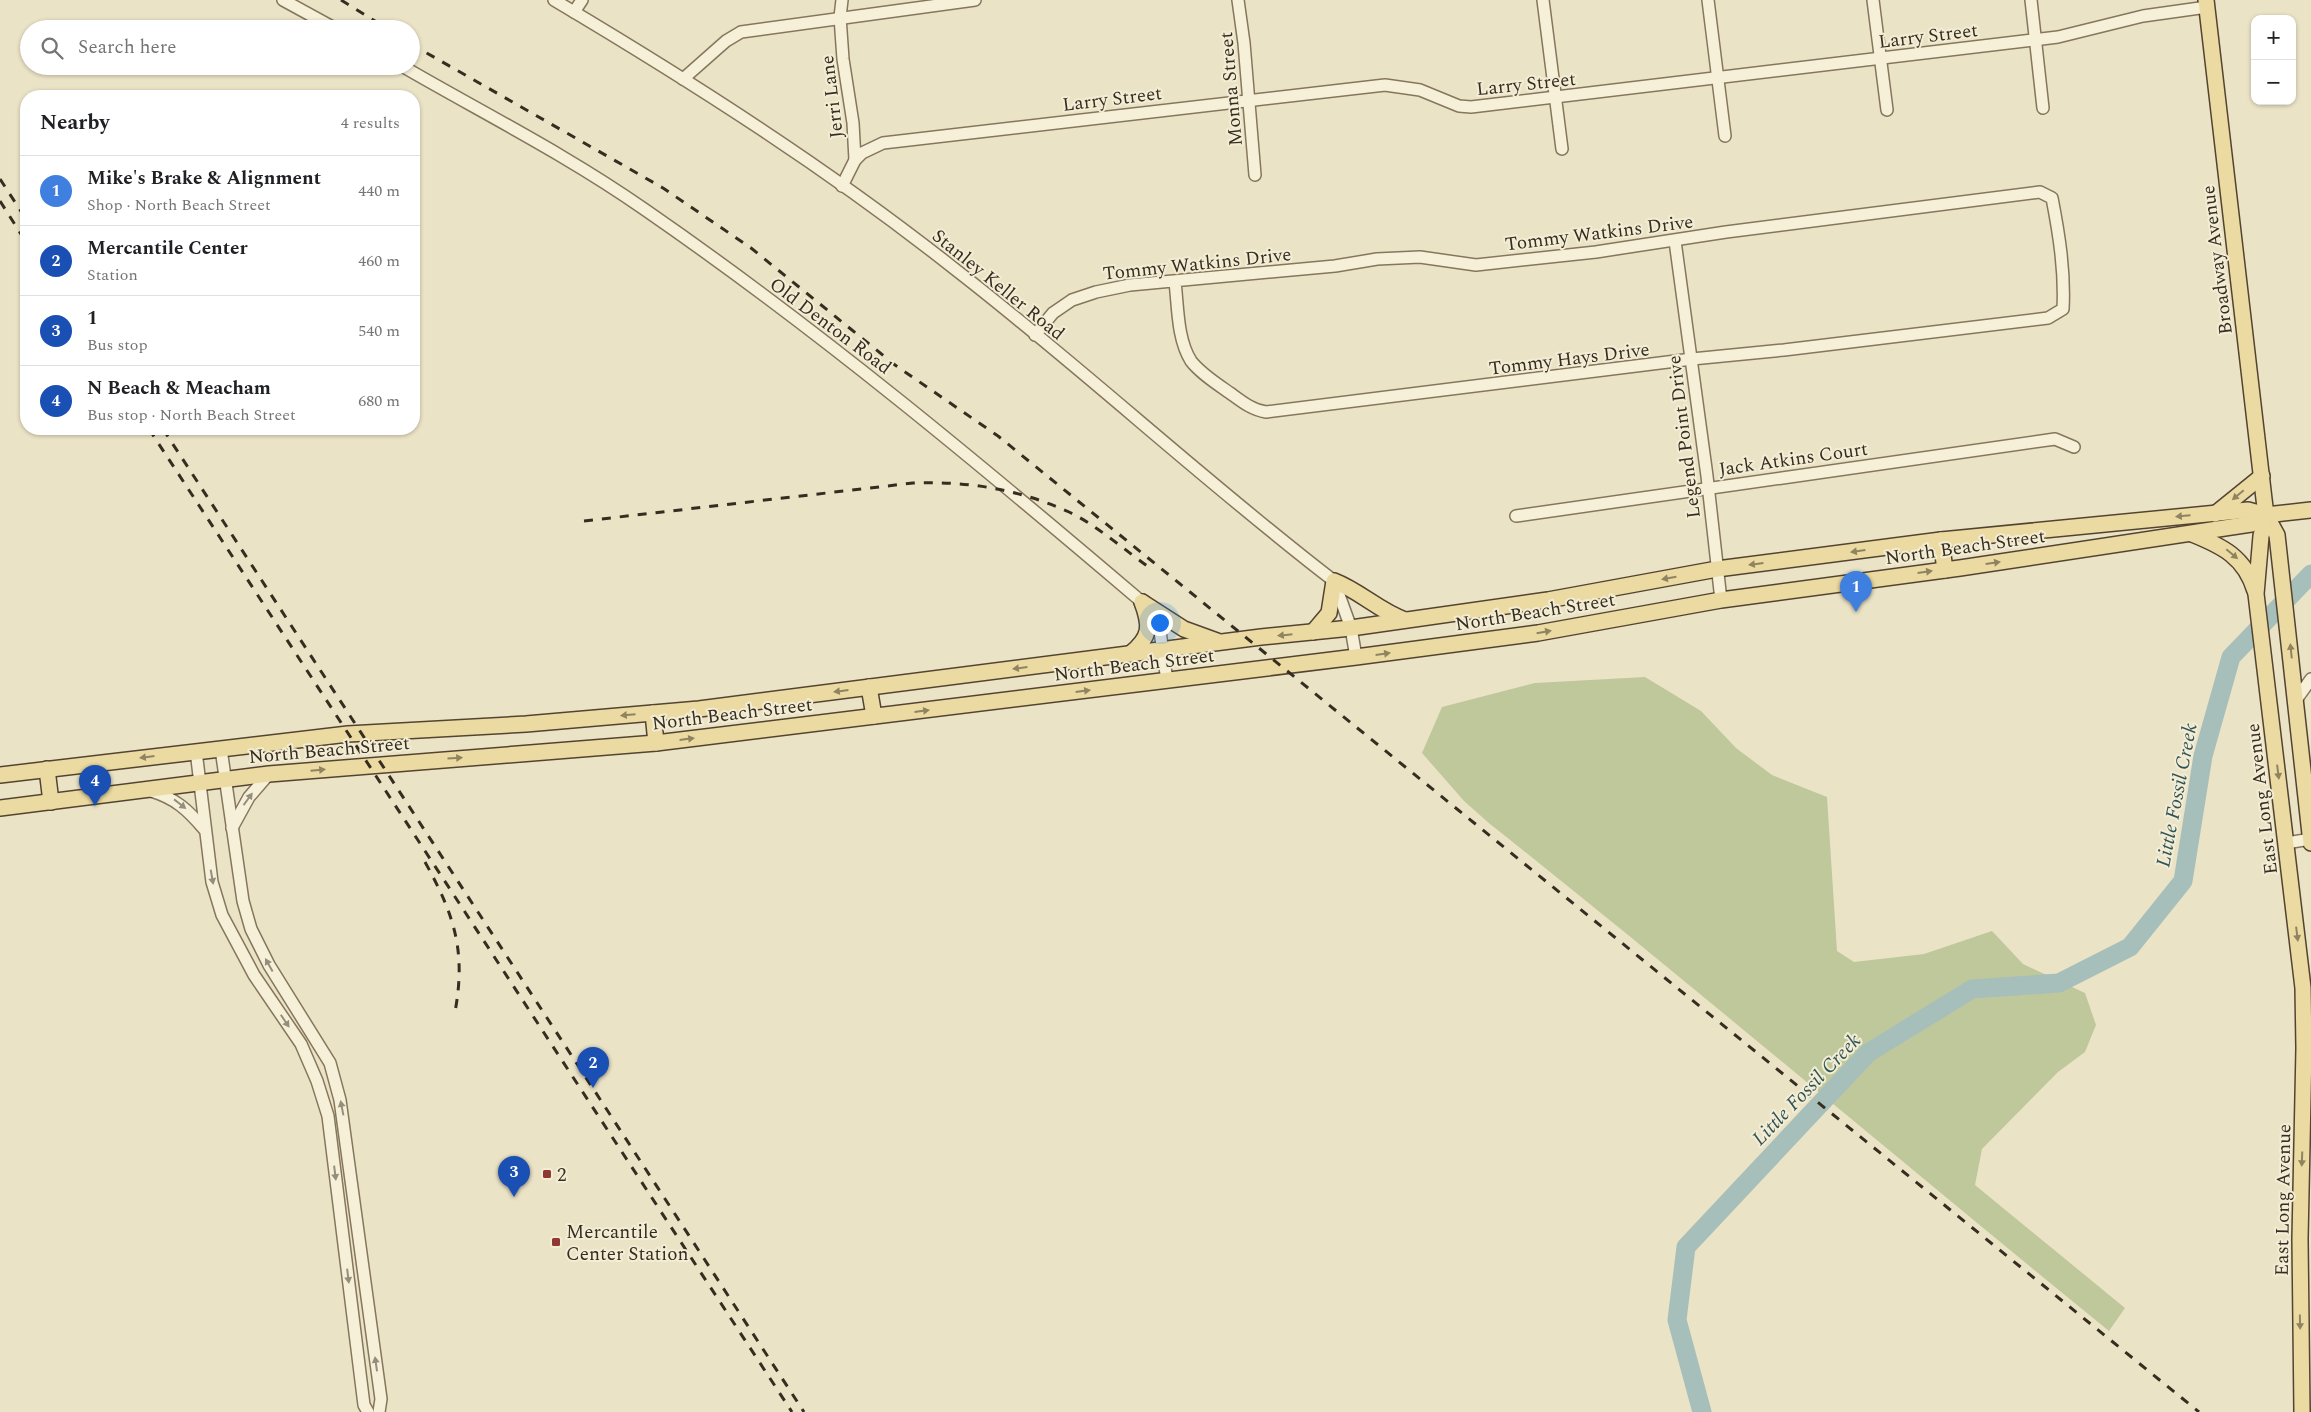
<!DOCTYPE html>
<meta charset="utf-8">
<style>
body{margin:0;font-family:Spectral,serif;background:#f2f2f2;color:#202124}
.controls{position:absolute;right:15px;top:15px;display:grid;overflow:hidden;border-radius:10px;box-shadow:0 1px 4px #0004}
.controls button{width:45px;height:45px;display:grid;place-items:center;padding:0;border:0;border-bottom:1px solid #e0e0e0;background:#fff;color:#202124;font:25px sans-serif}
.you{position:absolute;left:1159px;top:622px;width:18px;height:18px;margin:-12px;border:4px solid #fff;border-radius:50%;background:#1a73e8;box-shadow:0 0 0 8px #1a73e833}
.badge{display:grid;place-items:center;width:32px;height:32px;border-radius:50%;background:#b45309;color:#fff;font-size:16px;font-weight:700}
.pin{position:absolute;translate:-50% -41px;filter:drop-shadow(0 1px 2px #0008)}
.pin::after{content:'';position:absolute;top:26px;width:18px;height:15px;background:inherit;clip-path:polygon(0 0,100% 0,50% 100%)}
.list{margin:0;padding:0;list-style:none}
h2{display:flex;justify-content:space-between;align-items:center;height:65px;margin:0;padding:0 20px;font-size:21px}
h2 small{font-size:16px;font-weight:400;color:#757577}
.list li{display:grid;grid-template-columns:32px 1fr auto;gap:15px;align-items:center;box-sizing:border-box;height:70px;padding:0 20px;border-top:1px solid #e0e0e0}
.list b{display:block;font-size:19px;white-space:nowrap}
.list p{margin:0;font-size:16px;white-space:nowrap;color:#757577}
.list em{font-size:16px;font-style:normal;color:#757577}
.icon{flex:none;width:28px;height:28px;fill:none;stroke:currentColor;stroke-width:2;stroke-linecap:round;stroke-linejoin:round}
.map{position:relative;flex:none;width:2311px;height:1412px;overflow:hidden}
.search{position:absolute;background:#fff;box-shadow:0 1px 4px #0004;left:20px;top:20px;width:400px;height:55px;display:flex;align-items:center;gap:12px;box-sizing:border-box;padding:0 18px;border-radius:28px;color:#757577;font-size:19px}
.panel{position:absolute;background:#fff;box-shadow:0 1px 4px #0004;left:20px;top:90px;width:400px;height:345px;border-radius:20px}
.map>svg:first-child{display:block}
</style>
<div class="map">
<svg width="2311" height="1412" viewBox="0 0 2311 1412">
<rect width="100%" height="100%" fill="#ebe3c6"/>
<!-- green -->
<path fill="#bfc89b" d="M1645,677L1701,711L1736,748L1772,775L1827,797L1837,951L1854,962L1924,954L1992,931L2023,964L2085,993L2096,1025L2085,1052L2058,1072L1982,1149L1975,1185L2125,1308L2109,1331C1902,1163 1699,990 1490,824L1464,801L1422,753L1442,707L1535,683Z"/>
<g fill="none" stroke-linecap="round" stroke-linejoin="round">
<!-- river -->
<polyline stroke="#a7bfba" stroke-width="19" points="1702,1412 1677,1320 1686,1247 1868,1053 1972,989 2059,983 2130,947 2183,881 2203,756 2231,657 2311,574"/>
<!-- minor casing -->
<g stroke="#85765d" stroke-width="14">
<g id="minor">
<polyline points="283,0 336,29"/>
<path d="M554,0C692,82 830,170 956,270C1085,370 1205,482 1334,581L1351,628L1356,657"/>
<polyline points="842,0 840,17 843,59 853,123 855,160 842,186"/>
<polyline points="1238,0 1244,43 1255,175"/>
<polyline points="1543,0 1562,149"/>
<polyline points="1708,0 1725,136"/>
<polyline points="1873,0 1887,110"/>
<polyline points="2031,0 2043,108"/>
<polyline points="574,12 582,0"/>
<path d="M402,66C483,113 567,155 644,209C818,329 981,465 1142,602L1159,624L1167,681"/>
<polyline points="683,79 726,41 741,32 975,0"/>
<polyline points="855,160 862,153 883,143 1385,85 1420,90 1459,106 1471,107 2058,37 2143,16 2207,7"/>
<polyline points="1675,241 1707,476 1721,600"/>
<path d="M1035,335L1053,313L1072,300L1096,292L1130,285L1335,266L1377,259L1420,257L1476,265L1596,252L1726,232L2040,192L2052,198C2059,234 2065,271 2063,309L2048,318L1784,350L1692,359L1266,412C1252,410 1241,401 1230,393C1217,384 1200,373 1191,361C1177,339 1178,306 1175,282"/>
<polyline points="1516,516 2055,439 2074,447"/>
<polyline points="2296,700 2311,679"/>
<polyline points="221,749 243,901 251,929 269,965 330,1063 340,1100 381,1399 379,1412"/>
<polyline points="196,751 212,882 222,915 254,975 301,1044 317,1081 328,1116 364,1405 368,1412"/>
<path d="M151,791C175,798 188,810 204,829"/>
<polyline points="232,828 249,797 269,774"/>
<polyline points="2286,843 2311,839"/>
</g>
</g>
<!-- major casing -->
<g stroke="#534431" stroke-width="18">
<g id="major">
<polyline points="2206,0 2264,499 2266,515 2277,535 2311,843"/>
<polyline points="2215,514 2262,476"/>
<polyline points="2266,515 2261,536 2256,594 2303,988 2304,1048 2300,1239 2302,1412"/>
<path d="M2192,534C2222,546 2245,557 2255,591"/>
<polyline points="1941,540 1945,570"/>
<polyline points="1142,602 1184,629 1217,641"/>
<path d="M1313,632L1329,613L1334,581C1360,591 1379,611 1405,620"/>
<path d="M1130,654C1151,637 1151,626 1142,602"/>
<polyline points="869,687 874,716"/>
<polyline points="653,713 656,743"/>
<polyline points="47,769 51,802"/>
<polyline points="0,775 348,734 526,724 699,709 1261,637 1351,628 1548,600 1717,569 1941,540 2248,510 2266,515 2311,510"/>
<polyline points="0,808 269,774 656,743 1356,657 1538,633 1721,600 1960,568 2251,524 2266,515"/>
</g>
</g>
<!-- minor -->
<use href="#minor" stroke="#f6f0d9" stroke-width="11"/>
<!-- major -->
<use href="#major" stroke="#ebdaa1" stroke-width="15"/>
<!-- rail -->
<g stroke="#362d20" stroke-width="3" stroke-dasharray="9 9" stroke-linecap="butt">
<polyline points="341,0 388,29"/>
<polyline points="411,44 663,188 751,248 895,365 998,436 2199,1412"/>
<polyline points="0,179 26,219"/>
<polyline points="0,201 26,242"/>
<polyline points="149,429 792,1412"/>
<polyline points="163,429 804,1412"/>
<path d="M584,521L913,483C967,481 1019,489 1069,512C1095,524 1126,551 1150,568"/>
<path d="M425,862C455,916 466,952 455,1012"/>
</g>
</g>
<!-- one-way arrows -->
<defs><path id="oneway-solid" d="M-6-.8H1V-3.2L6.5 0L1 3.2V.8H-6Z" transform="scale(1.25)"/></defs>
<g fill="#908460">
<use href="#oneway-solid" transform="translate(2238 495) rotate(140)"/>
<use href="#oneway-solid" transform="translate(2183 516) rotate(175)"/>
<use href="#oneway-solid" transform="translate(1858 551) rotate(172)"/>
<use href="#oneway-solid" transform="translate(2232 554) rotate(40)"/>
<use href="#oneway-solid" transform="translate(1993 563) rotate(-8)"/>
<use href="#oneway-solid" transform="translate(1756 564) rotate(173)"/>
<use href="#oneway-solid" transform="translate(1925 572) rotate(-8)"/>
<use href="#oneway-solid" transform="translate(1669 578) rotate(170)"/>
<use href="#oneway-solid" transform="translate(1544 632) rotate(-10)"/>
<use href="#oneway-solid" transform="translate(1285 635) rotate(174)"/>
<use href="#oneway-solid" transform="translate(2291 651) rotate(-96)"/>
<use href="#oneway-solid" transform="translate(1383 654) rotate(-8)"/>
<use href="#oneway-solid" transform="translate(1020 668) rotate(173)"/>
<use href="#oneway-solid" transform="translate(841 691) rotate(173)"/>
<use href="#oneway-solid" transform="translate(1083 691) rotate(-7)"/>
<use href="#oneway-solid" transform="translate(922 711) rotate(-7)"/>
<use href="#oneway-solid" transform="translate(628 715) rotate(175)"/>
<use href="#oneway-solid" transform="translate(687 739) rotate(-7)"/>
<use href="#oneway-solid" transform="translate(147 757) rotate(173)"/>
<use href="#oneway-solid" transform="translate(455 758) rotate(-3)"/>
<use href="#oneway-solid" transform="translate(318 770) rotate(-5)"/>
<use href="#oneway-solid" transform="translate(2278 772) rotate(83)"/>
<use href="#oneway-solid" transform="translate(2297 934) rotate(83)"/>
<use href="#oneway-solid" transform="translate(2302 1159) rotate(92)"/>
<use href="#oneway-solid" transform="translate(2300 1322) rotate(89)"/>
</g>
<g fill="#968e7c">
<use href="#oneway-solid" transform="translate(248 799) rotate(-54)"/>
<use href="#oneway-solid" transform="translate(180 804) rotate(38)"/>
<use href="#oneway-solid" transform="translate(212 877) rotate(80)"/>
<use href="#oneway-solid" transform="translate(269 965) rotate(-119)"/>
<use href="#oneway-solid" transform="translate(285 1021) rotate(56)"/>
<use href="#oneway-solid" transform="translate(342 1108) rotate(-101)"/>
<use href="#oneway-solid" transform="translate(335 1173) rotate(83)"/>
<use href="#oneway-solid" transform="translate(348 1276) rotate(83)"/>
<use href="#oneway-solid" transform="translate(376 1364) rotate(-98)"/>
</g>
<!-- markers -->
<g fill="#903832" stroke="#f3edd5" stroke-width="2">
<rect x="542" y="1169" width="10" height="10" rx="2.5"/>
<rect x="551" y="1237" width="10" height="10" rx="2.5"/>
</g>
<g text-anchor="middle" stroke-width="4" stroke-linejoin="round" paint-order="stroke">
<!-- street labels -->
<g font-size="19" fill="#362d20" stroke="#f3edd5">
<text transform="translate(1928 35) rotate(-7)" y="7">Larry Street</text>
<text transform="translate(1526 83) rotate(-6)" y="7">Larry Street</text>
<text transform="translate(1230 89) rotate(-95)" y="7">Monna Street</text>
<text transform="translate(831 97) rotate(-97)" y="7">Jerri Lane</text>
<text transform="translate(1112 98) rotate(-7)" y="7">Larry Street</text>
<text transform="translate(1599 232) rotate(-7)" y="7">Tommy Watkins Drive</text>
<text transform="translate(2216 260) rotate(-97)" y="7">Broadway Avenue</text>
<text transform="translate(1197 263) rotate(-6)" y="7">Tommy Watkins Drive</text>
<text transform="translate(999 284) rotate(39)" y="7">Stanley Keller Road</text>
<text transform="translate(831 325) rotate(37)" y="7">Old Denton Road</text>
<text transform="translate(1569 358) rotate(-7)" y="7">Tommy Hays Drive</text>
<text transform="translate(1683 437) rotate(-97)" y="7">Legend Point Drive</text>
<text transform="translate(1793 458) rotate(-8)" y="7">Jack Atkins Court</text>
<text transform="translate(1965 546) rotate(-8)" y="7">North Beach Street</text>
<text transform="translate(1535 611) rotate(-9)" y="7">North Beach Street</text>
<text transform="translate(1134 664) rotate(-7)" y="7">North Beach Street</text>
<text transform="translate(732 713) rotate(-7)" y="7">North Beach Street</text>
<text transform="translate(329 749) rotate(-5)" y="7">North Beach Street</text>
<text transform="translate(2261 799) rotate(-97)" y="7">East Long Avenue</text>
<text transform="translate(2282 1200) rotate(-89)" y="7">East Long Avenue</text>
</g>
<!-- poi labels -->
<g font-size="19" fill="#362d20" stroke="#f3edd5" text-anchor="start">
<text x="557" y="1181">2</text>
<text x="566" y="1238">Mercantile<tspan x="566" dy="22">Center Station</tspan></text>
</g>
<!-- water labels -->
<g font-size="20" font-style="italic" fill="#305455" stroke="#f3edd5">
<text transform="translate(2176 795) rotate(-79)" y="7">Little Fossil Creek</text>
<text transform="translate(1806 1089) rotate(-46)" y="7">Little Fossil Creek</text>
</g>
</g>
</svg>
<div class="controls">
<button>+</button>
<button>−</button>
</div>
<div class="you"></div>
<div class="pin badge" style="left:1856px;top:612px;background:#3f7fe0">1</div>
<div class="pin badge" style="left:593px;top:1088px;background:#1a4fb4">2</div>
<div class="pin badge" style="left:514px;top:1197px;background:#1a4fb4">3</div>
<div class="pin badge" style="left:95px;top:806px;background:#1a4fb4">4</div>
<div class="search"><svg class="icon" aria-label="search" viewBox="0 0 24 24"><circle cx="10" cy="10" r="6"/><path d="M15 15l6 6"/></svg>Search here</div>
<section class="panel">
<h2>Nearby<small>4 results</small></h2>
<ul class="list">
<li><span class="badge" style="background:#3f7fe0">1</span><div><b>Mike's Brake &amp; Alignment</b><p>Shop · North Beach Street</p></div><em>440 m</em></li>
<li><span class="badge" style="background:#1a4fb4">2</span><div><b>Mercantile Center</b><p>Station</p></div><em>460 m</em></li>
<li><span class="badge" style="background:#1a4fb4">3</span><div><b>1</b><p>Bus stop</p></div><em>540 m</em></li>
<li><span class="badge" style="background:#1a4fb4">4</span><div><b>N Beach &amp; Meacham</b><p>Bus stop · North Beach Street</p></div><em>680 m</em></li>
</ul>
</section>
</div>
